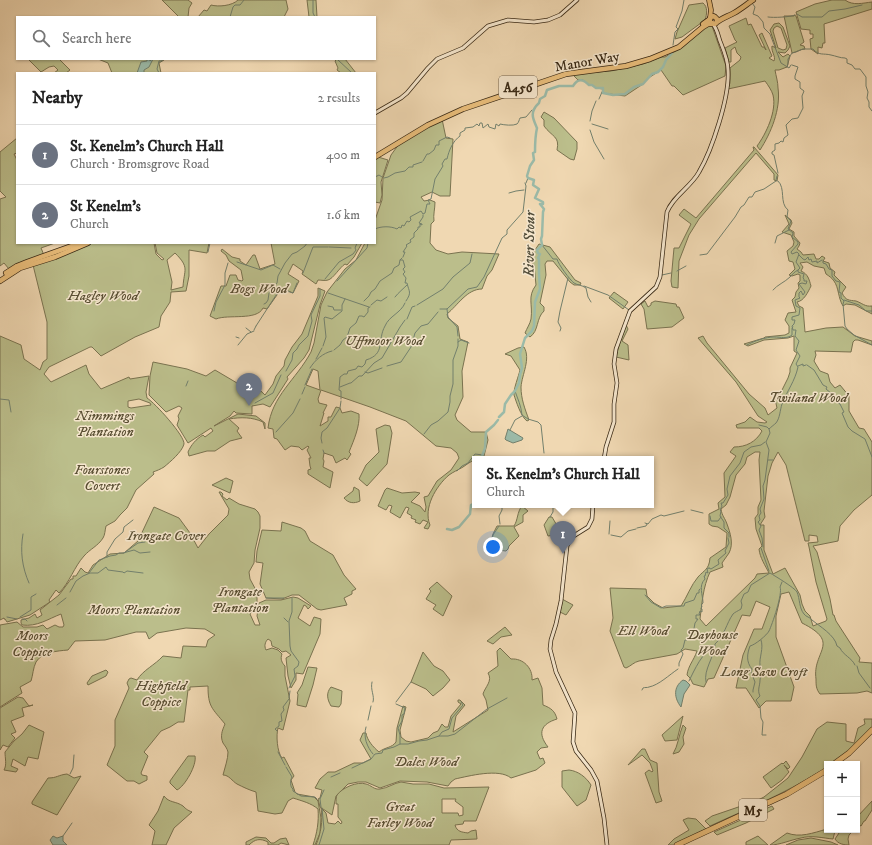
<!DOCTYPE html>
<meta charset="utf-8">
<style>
body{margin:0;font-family:"IM FELL DW Pica",serif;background:#f2f2f2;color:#222}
.controls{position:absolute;right:12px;bottom:12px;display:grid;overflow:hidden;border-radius:0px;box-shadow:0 1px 3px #0004}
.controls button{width:36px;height:36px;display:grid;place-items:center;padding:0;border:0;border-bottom:1px solid #e0e0e0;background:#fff;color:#222;font:20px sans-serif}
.you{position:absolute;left:493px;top:547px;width:14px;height:14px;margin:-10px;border:3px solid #fff;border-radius:50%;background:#1a73e8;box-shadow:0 0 0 6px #1a73e833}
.badge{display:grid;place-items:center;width:26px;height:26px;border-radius:50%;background:#111827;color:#fff;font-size:13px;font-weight:700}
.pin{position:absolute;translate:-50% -33px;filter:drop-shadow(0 1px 2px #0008)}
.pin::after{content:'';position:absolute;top:21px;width:14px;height:12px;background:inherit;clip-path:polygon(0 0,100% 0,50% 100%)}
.popup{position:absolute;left:472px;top:456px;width:182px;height:52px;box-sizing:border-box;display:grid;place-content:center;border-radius:0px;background:#fff;filter:drop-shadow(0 1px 3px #0005);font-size:13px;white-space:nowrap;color:#767676}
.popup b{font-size:15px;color:#222}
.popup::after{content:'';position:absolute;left:50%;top:100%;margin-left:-8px;border:8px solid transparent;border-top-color:#fff}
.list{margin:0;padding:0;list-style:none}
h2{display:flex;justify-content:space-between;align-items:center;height:52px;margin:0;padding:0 16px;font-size:17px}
h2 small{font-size:13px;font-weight:400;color:#767676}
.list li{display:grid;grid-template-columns:26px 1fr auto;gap:12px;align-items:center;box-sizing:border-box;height:60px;padding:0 16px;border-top:1px solid #e0e0e0}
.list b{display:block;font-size:15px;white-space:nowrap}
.list p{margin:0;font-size:13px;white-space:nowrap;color:#767676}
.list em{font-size:13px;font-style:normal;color:#767676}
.icon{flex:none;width:22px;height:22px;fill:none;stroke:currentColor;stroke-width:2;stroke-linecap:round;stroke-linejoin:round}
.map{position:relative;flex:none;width:872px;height:845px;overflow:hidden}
.search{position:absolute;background:#fff;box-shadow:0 1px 3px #0004;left:16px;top:16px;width:360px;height:44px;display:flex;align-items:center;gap:10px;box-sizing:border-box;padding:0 14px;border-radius:0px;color:#767676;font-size:15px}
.panel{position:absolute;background:#fff;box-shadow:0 1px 3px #0004;left:16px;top:72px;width:360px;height:172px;border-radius:0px}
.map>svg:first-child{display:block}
</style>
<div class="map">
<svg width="872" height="845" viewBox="0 0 872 845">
<rect width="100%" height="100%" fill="#f0d8b2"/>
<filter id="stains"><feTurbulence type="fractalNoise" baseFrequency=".005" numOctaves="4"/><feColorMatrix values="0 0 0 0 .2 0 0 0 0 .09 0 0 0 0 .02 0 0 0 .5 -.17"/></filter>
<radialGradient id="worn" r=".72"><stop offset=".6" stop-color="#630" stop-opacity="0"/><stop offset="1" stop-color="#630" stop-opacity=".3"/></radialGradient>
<!-- green -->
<g fill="#bbbe8b" stroke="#7a7350" fill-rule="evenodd">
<polygon points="162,0 188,0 192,3 189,8 188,17 179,17"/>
<path d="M238,0H286L288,9L284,17H198L204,10L207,11L211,5C218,7 232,6 238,0Z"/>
<polygon points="307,0 316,0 317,17 309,17"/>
<path d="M832,0H845C853,6 863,3 872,2V9L824,24L825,43H823L822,48L818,47V54L811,49L810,39L813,38V34H810V30L801,29L796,12L815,4Z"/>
<path d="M703,3C708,7 707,14 705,20L682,37L675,39L677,32L689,5Z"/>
<path d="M794,15L796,16L804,42L800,45L804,46L805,49C800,49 797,52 792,53L784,16H794Z"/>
<path d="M746,18L748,25L751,24L762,47H764L766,50L759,35L762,33L772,56L769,58L774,61C776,56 771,52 772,46L776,48L770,30L774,24L779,23L783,27L790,46L788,50L785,53L778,52L783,57L788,54L790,56L787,67L779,70H775C776,76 778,82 778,88C781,109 771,133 760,150L757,146C766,134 777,111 773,95C772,91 768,85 765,81L728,89L730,83V68L740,60L741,57L737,53L735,47L731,50V62H729L725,48L737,42L735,40L729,26ZM777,26L781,28L787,45L786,49L783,50L778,48L773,31L774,28Z"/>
<polygon points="711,25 712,26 726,66 725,76 683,95 674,86 672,86 661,70 650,77 643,84 625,96 602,93 603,89 596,88 592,85 589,85 583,80 578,80 572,74 611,71 643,64 661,57 665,57 683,47 706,27"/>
<polygon points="28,59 59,59 70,70 66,73 54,73 58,70 54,66 49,67 41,72"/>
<polygon points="98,59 164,59 164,60 159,63 161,73 112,73 108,63"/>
<polygon points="337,59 345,59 356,73 341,73 337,70 338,68 335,61"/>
<path d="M544,112L554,118L577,142V149L574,160L570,159L557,150C560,136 552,137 544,126V120L541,117Z"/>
<path d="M442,119L446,138L453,139L450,196H440L432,192L421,197L424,201L430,200L435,202C435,209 433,215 434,221L431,224L430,243L436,250L448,254L462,252L499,254L492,270L487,276L482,289C467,289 458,305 447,314L448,318L458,326L460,339L468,342L462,371L463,397L455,415L457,420L471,432H486L488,440L484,456C476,458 470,462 463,467C458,470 453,472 449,475C436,486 423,508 430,525L428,529L424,528L428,522L423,520L420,524L415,522L416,520L411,518L412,516L407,513L409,508L406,507L400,518L390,512L392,506L389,505L386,510L378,506L385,490L387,488L402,493L415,492L420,493L411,502L420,506L425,512L426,507L424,497L428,496L437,481L451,470L459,458L457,453L451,448L436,446L406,421L370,407L321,390L318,399L319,403L327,405L323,413H324L320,426L328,421V417H331L336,407L340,408L342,413L351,411L359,414C360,426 354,440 349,452L351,454L347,460L345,458L336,463L333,456L324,453L323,459L324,461L323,467L333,472L330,488L308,474V470L311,469L310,466L309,458H311L307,450L309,447L308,446L302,450L299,447L291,446L285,450L277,439L274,438L273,429L268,428C272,395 296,380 311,352L314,343L321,305L327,292L345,269L356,260L365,243H375V220L382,200L383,178L391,155L399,144ZM313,369L318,371L320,390L306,385Z"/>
<polygon points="17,138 17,153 14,154 17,160 17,243 55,243 41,248 44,255 9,269 4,263 0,266 0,199 6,197 0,191 0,152"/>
<polygon points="753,147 754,147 778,175 777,181 774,180 774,174 756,153 699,219 689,235 679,261 678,288 672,287 671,281 674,248 679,248 691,224 679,215 684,209 696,218 754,150"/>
<polygon points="378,157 388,160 381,182 382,195 380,203 375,202 375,159"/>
<path d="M785,215L791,220L792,223L789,229L794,232V236L800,243L799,246L797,249L801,252L803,255L814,254L816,259H819L822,256L825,258L823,261L829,263L830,268L835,272L834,275L846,287L842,293C846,301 849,300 856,301C862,303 865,307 872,306V314L855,305L846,304L843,306C838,298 839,288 834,281C832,278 829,276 826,274L824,268L814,266L807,262L800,263L803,267L801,271C808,274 809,279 811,286C808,292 804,301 797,302L799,306L803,308L805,332L826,328L843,327L855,336L872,341V345L858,340H855L853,342L851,352L815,351L816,355L814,361L820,371L828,374L830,382L835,388L840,385L849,396V411L859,428L864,429L872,442V495L854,510L840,526L838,541L813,546L817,552L830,599L833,615H834L836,621L860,658L859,662L872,663V693L867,691L857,693L820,694C816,689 816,685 816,679C812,651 842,643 802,623L789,592L781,594L776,616V637L794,687L791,701H766L759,708L746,688H736L743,655L754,629H762L770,607L756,601L750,616L742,615L714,678L708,679L704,687L693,684L690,678L687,675C688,666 694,660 697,651L685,649L677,654L639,661C634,662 631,666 626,668L624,667L610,631L613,618L610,588L646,589L647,596L654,603L663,608L681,606C687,597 691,585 698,577C704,570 709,570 710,558L726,547L727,533L718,527L712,526L709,524V514L719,509L718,503L725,497L724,473L736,456L730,452L734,447C746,447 756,442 762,431L759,428H737L736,425L745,422L750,417L757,422L765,423L767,422L758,416L736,382L698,338L703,336L707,343L749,394L765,408L768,415L777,408L775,399L782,390L788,378L790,372V368L797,353L794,351V336L788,338L764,340L748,346L744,344L764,338L765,337L785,335L789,333V326L785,320L788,313L796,312L792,300L795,297L796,292L799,288L798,283L800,281V275L798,274L792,276L789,275L795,269L793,262L789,261L787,251L793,246L794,242L791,235L782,232L789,224ZM755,452H760L759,460L761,500L758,507V514L755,518L756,529L762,546L759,549C760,558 765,565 769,573L757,574L755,578L706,626L700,619C702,603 703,587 710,572L723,567L722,563C724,560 727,556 729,553C734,544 730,532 727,524C725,518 722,516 721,509L726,505L730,497L736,475L745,464L747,457ZM778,452L786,465L805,541H809V535L817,536L818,542L808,543L809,547L816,582L827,619L826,621L813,626L810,616L805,611L802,604L800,595L785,568L773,574L764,550V525H760L765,517L764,511L768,476L772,463Z"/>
<path d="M92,243H154L156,254L162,260L164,259L157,253L155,243H209L207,253L189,250V276L186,291L171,292L170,302L161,316L159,327L135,337L101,356L92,347H90L49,367L44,374L51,382L86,365L89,374L101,389L129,377L130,379L149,376L146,392L147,398C155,403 185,436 184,444C182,452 170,462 164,467C161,469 156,471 153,472L154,474L136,490L127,508L120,515L115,521L106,526C105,530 105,535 103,538C98,546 90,549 84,556C74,567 70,582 59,593L56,590L49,600L50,602L30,615L7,622L5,619H4V618L0,620V336L21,345L24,359L40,370L43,362L47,359V322L33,265L65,254ZM175,253C190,268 184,269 183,287L171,290L172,282L167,260ZM139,399L150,403L151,405L131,408L128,407V401Z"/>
<path d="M271,243H362L354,257L347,265L345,264C340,267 333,279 328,280C326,281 320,280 318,280L316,284L302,274L303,271L293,264L288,274L299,281L293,293L282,288L267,309L263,308C257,321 228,314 216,319L210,316L221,286H226L230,275H236L238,280L242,281L243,280L241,270L229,261L226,255L221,251L222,249L232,257L240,259V261L246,265L253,255H255L260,269L275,264Z"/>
<path d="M539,244L550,247L575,280L581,283L580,285H574L570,282L553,261H547L545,264L546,275L540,303L544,307V311C536,318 539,331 530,337L525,333C527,328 530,324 531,319C533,304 527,297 536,285L534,265L530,260L535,250Z"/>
<path d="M318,288L325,291L320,305L309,350L304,358L287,377L288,379L270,407L263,404L252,406V414L236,413L234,411L230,416L214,426L238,414L256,416L265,423V429L263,422C252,417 241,417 229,419L239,428L237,431L242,438L230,441L215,451H207L189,456L188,452C191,445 196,439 203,435L205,437L213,431L211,428L188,443L177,425L179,419L178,416L182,408L179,406L166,412L149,395L150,376L153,362L187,369L206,376L215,370L237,383L242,379C250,384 259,388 265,395L273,384L276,376L284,366L285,360L292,347L302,334L318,296Z"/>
<polygon points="614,292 628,302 623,309 609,298"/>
<polygon points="645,301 648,307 651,305 651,303 655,301 676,304 677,307 679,307 684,318 672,327 647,329 644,309 641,304"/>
<polygon points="626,325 628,329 622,341 628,345 629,360 616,357 620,342"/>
<path d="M524,347C531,359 522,374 521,387C521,399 525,409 529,420L527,421C521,417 516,401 514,395C513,390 519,375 520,370L511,356L505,354L518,348Z"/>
<polygon points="385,425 390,426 392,433 387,464 367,486 359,479 366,465 379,452 376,429"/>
<polygon points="226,478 233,481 230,493 212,485"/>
<path d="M354,487L359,490L360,501C354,504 348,503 344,498L353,491Z"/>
<path d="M219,492H221L223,494L222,496L227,500L229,498L239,504L255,509L258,512L260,516V528L255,550L254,563L249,572L250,579L257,592V608L253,610L250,614L255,625H260L257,616L259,603L266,600H281L293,597L298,598L311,606L308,609L306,606L304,605L298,618L310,626L314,617L321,619L320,634L303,674L296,673V680L291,688L288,676L286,658L291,655L286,651L282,652L279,649L272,646L271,641L268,639C265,642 264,646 266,650L272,648L278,650L282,654C280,659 282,663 285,666V676L290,701L283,730L278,728C276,735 277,752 282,758L284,757L294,776L291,780L295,792L297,794L314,797L318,801L321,818L320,833L315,845H313C317,833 319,822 318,809C311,803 302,801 293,798L288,801L282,813L275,814L258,811L256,792C249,790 243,787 237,784C232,781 229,775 223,775C225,767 228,759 228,752C227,748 225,746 223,743C220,736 222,731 225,724C212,708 208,707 208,686L190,687V690H188L184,722H178L170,727L161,731L144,752L148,756L141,773L142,775L147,776V780L139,784L134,781H127L107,765L115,746V720L129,688L127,683L129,679L131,678L137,680C143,670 155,665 163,656L181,658L183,646L206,647L208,640L215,635L205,629L186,628L157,633L149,639L146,632H136L105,640L75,641L68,650C57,651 42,652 36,662C33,668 33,675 31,681L20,687L22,693L0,707V625L17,622L23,627H37L43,625L47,629L55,625L59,627H63L64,625L61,614C48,619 37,627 22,625L21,623V620L29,618L35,614L37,618L42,615L40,610L59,595L71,579H73V576H76L81,568L85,572L88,573L93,565L110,554L124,553L138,541L154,507L179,518L190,533L198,548L209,534L228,515L229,509Z"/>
<path d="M522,506L528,511L523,515V522L514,527L519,536L509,546L508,549L506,551L497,550L496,542L491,541L493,534L497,526H514C518,520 517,512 522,506Z"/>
<polygon points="549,517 552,517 562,534 548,536 544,525"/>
<polygon points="282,522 301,528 305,531 310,541 333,555 344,575 356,589 352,591 352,594 344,598 347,605 321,610 317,609 299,595 292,595 282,599 266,598 260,584 263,563 256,562 257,551 262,530 281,531"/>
<polygon points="437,582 452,596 443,616 433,609 436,605 426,599 431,591 429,589"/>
<polygon points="562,599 573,605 566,615 560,612"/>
<polygon points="505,627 512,635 501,637 493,644 487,641"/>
<path d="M500,648L511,659C523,658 533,668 532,680L538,678L542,688L543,705C551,708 555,711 557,719C541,724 537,733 548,747L541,748L537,752L540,759L543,758L545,763L536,770L511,778C499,768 469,776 455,779L451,782L448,786L427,782L400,781L380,788L366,782H358L348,784L336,796L332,815L320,807L318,799L320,798L322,790L315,788L320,779L328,772H335L354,763H363L371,759L360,740L363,733H366C367,740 373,747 379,752C385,747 392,748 396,742L397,728L403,706L406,707L400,730L401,737L406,741L411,742L428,738L433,733L438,731L442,724L445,727H448L451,716L461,704L458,702V700H460L465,705L456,716L453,732L488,710L486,700L483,694C485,687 493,681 488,673L498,666L497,651Z"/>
<polygon points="423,652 434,666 443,671 450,680 443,688 433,696 426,689 411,682"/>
<polygon points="308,667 317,668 313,685 306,707 297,705 298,694 297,693 302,685"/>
<polygon points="106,670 108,672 106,676 88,685 87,683 92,676"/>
<path d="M331,687L342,691L341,704L339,707L331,706C327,699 326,693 331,687Z"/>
<polygon points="18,697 23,698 29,706 33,705 22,708 24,716 11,721 16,732 11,734 15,738 8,747 3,745 0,750 0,708"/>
<polygon points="683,716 677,740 665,741 662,735"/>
<path d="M864,719H872V728L858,743L832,764H827V768L820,772H819C784,794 747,809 710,826L705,821L712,816L756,801L764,797L788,778L802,757L817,729L827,722L846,724V741L854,743L858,728L865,724Z"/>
<path d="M29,725L44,732L38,759L28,757L25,766L13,759L11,766L18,769L16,772L4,770C7,765 5,758 5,752L14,741L22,734Z"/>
<path d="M683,725L686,728L683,737L684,744L679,752L673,754C678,746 679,734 683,725Z"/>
<polygon points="642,749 645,749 650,760 657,763 659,792 662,801 656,803 645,773 649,770 652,772 653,771 650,763 642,755 628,765"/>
<path d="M188,756H195C197,765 185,786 177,790L170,783V781Z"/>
<polygon points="786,761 790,767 788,769 784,765 789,772 782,780 771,788 763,777 782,763 783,764"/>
<path d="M569,770C578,771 586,777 591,785L586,800L577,806L562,787V771Z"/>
<path d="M67,774L74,778L81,776L57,815L32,804V802L48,778C57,778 58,775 67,774Z"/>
<path d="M401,782L413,784H429L444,788L489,787L476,821H464L463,824L455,825C457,832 462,832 468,833L471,831L476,830L477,839L451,840L449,845H316C321,833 323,821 321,808L326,813L328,823L335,824L338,821L341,824L342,822L338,817V804H336C336,801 336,797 337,795C342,788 357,781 366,784C371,785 374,790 380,789C388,788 394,783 401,782ZM442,799H456L455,801L463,807V815L459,816L458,813H442Z"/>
<path d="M164,796C169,803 176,801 183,806C186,809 187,810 192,812L174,828L166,845H152L155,831L149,825L158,811Z"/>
<polygon points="872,801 872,810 865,821 864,821 861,826 859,825 857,826 857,817"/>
<polygon points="772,806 774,809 746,823 717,835 714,832"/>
<polygon points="688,818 696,819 706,829 674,845 668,845 674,839 689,830 683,820"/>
<path d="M827,829L835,831L833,839C823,838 811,835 801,838C790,840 780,845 770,845L787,833C800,838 813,833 827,829Z"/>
<path d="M841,830H853L851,833L849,835L848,839L849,845C844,845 838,844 835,839Z"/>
<polygon points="758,836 768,845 746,845 746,842"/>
<path d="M256,837L266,838L271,843H274L280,839L286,838L289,845L281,843L278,845H268V842C260,838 255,839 249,845H246V842Z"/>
<polygon points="811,838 831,842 838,845 786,845 798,840"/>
</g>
<!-- water -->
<g fill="#9bbaa8" stroke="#73806d">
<polygon points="147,59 150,59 150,61 151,59 153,59 149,67 144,70 144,73 137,73 141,62 147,61"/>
<polygon points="508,429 523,438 522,440 513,443 506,440 505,439"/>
<path d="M683,680L686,681L690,685L684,694L681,707C674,698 673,687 683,680Z"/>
<polygon points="53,836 57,838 63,836 63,841 67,845 53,845 50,840"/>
</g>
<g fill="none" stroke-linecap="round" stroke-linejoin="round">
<!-- stream -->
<g stroke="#73806d" stroke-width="1">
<polyline points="313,0 313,13 315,17"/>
<polyline points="752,3 755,7 753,14 758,16 763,22 764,28 770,34 781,63 789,68 791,65"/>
<polyline points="797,14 802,17 822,17 829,11 845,9 862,5"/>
<polyline points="227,17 230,17 233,7 235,5 240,5 244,0"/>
<path d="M768,17C773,18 791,17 795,15"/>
<polyline points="673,45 675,32 678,29 676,27 682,11 684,0"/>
<polyline points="338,60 352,73"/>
<path d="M787,67L788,64V59L792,53L796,52L803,49H813C819,56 823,53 831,55C836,56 840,58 845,58L847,59V63L852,65L855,69H860L866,77V86L868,92L867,98L869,102V107L872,111"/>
<polyline points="159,73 157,69 159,61 162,61 162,59"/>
<polyline points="599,99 602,92"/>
<polyline points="534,110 535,109"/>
<polyline points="590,121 592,111 596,101"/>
<polyline points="592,124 608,129"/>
<polyline points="590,130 594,142 604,159"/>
<polyline points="423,161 427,154 429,154 434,150 436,145 439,145 439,141 447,137 450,138"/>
<polyline points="778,173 774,155 772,154 772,152 775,150 775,144 779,143 781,141 783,142 784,138 788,135 786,125 792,119 798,118 803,108 802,96 804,91 800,88 800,82 795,79 795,76 798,67 792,65"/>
<polyline points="375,177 379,175 382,177"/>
<polyline points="384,178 388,177 395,173 405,171 409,167 413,167 413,165 422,162"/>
<polyline points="777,181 776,180 777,176"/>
<polyline points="526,183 528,178"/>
<polyline points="509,193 516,191 524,190"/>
<path d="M375,229C381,226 391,226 397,229L399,227L401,228L402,225L404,226L407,221L409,222L411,220L410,217L421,211L423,214L425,213L427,204H430L428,200L431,199L435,179L443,166L442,164L445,159H447C449,150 453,141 460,136V133L465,130V128L473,127L477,124L479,126L480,123H482L483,128L488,124L489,127L495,129L496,124L499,126L500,124C504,125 513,126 517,124C519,122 519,120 520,118L526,117L532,110"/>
<polyline points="775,243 777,236 789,230"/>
<path d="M542,245L553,259H557C558,264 570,280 574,283C577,285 582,285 586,288L588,297L591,302"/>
<polyline points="329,247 351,248"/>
<polyline points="208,252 210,243"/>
<polyline points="700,255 707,254 735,217 741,207 744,205 749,197 752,197 755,192 764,189 776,181"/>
<polyline points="799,255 803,259 805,260 808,257 809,260 811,259 812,262 817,261 817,263 822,260"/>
<polyline points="403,257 405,252 403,252 407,246 406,245 411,242 410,240 414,237 414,233 418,229 418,227 420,227 420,224 422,225 422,224 419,223 423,217 423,215"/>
<path d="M402,258L400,260H403L405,267L403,269L405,272L403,274L406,278L405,283H407C409,292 412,292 406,301"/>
<polyline points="823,261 823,263 826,264 829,269 832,270 832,276 836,281 840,282 839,292 841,293 841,298 844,301 843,304 845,326 847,329 854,335 872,345"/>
<polyline points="237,262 261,270 273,265 280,269"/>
<polyline points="677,271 686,266"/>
<polyline points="303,273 313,247 328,247"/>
<polyline points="662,275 671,273"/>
<polyline points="325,279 339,262 353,254 356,250 355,248 357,243"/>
<polyline points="337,281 367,248 368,243"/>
<polyline points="584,286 608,295 629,310"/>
<path d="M773,290C777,285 785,282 790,277C793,274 794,272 798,270"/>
<polyline points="328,293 369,307"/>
<path d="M395,297C399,292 403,289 407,285"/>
<polyline points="844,300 859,305 866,311 872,311"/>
<polyline points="364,301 369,296 371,292 375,289 380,281 392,273 394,268 399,265 400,260"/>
<polyline points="264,304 266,303 268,300 269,293 277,283 278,276 285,263 292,254 297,252 305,246 307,243"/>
<polyline points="371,305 377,300 381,301 387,297"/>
<polyline points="417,305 443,289 453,277 470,263 472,254"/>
<polyline points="328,306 333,307 334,310 341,310"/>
<polyline points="440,309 447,309 468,289 477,287 484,277 502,238 507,234 507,230 523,212 526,186 525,183"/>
<polyline points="447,309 448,317 457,327 458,336"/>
<polyline points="214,311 216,302 225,285 225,273 228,263"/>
<polyline points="407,319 412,307 415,306"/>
<polyline points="256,326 280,289 293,293 297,283"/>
<polyline points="246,328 251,332"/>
<polyline points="254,330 256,326"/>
<polyline points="560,331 561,328 558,322 560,311 568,278"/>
<polyline points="236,337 239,338"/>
<polyline points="458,342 461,340 469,343"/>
<polyline points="238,345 247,334 254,331"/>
<path d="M747,345C754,341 766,337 774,337C781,337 787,339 792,335V328L793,327"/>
<polyline points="323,346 326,337 324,318 325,317 332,319 342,311 342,305 345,299"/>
<polyline points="334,350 340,345 343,340 347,337 350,328 356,323 359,316 362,316 364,317 368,312 368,308 370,307"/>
<polyline points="316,359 322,348"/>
<polyline points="807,365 814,370 823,385 827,387 826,389 837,398 838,403 840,404 844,412 842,413 848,427 852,431 865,439 872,457"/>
<polyline points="387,366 401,362 411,347 415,333 421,326 428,324 438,312"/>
<polyline points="798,366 803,364 803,366 806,365"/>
<path d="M310,368C315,360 323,353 332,351"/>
<polyline points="286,371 292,360 293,353 297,349 299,345 308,336 312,321 311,315 320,296 320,289"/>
<polyline points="365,372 368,373 382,368"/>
<polyline points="305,385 312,369"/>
<polyline points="186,386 188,381"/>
<polyline points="340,387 350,383 351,383 359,376 362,376 374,363 382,358 400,327 405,320"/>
<path d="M515,391C518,400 521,405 522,415L528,419L538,422L541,425L544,453"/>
<polyline points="302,394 305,387"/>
<path d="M341,397V391L339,390L340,377L344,374H347L348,371L356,369L358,366L362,367L365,364L366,360C386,354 377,340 385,326C389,316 401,313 405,303"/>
<polyline points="341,398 341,399"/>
<polyline points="0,399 9,400 11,412"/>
<polyline points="255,403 273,393 281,375"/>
<path d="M759,425L767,427L769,429C771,427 775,424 776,423C780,418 780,410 782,404C787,391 795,381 798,367L796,364L800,356L796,350L799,341L795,336L796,330H793L792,326L794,324L795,320H792V317L799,315L800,308L796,306L795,300L800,298L799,297V293L801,291L803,295L805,292L799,284L802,283L806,284L807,281H804V279L803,278L804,274L798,272V270L800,268L796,262L799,254L797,252L792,254L791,252L798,244V242L792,237L793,233L788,229L791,221L787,217L788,210C779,203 786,188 778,181"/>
<polyline points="510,430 515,420 522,416"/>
<polyline points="276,432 293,413 300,399"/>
<polyline points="424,434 431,425 438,421 448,412 450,402 450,396 453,384 453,360 458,346 458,339"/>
<polyline points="322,443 321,438 322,432 327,428 340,408 341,401"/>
<polyline points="323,450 324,453"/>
<polyline points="768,460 773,460"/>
<polyline points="457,471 462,466 468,463 475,454 483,455"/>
<polyline points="691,510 703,513"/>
<polyline points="710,516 711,521 718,521 721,517"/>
<polyline points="550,517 553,512 553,508"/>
<polyline points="645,523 648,524 652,519 661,515 664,516 684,511"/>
<polyline points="500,524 499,516 502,510 502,505"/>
<polyline points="637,528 646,526 647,524"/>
<path d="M23,534C20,551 22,567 29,583"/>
<polyline points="609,534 610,521"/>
<polyline points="611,535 621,537 628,531 636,529"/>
<polyline points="729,537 729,533 724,528 724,522 720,516 721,511 720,510 722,506 721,503 723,503 728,495 727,489 730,476 740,463 744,452 751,447 761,445 765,442"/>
<polyline points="492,540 493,535 499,526"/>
<polyline points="763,547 762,538 759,530 761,526 758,522 760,520 759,516 761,513 760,509 764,499 763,486 765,480 769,450 766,442 770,433 769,429"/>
<polyline points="761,548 769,571"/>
<polyline points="124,553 138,543 145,542"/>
<polyline points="107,557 107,552 115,539 123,532 124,527 133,520"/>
<polyline points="709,568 711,569 719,564 718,560 726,553 725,551 729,543 728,538"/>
<polyline points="89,573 99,560 110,556 116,555 119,553 123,553 134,550 140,553 150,552"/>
<polyline points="70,592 76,581 83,576 90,573 98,573 106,567 108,570 123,572 124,573 127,571 143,573"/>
<polyline points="645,595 651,602 661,608 666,606 684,606 685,603 694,600 697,593 699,593 699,590 700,589"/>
<polyline points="266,598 284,598"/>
<polyline points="57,605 66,598"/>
<polyline points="7,617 17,619"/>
<polyline points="20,617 31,610 31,597 36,594"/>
<polyline points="284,618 288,622"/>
<polyline points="22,619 25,619 27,621"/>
<path d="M690,635L693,634L695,623L698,619H696V615H700L699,614L700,611L702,612V609H701L702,606L701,605L703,603C703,595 698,586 705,579L704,576H705L706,572L708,573L707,569L709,568"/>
<path d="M761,640C764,648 759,658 760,665C761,670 761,675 760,680C760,686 757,690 760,696L756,700L760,706L761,718L763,722L762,735H766"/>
<polyline points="679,666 679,663 683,654 681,650 683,648 685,640 687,640 688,637"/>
<polyline points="857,666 859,673 870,688"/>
<path d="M689,681C694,671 703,650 715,646"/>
<path d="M372,682C370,690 375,696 373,702"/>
<path d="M706,682C703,670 715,656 715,644C725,635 726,624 733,614C735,612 738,611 741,609L742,605L741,601L744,594L748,592L751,585L770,573C775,576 795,588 797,592C800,599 799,608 804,614C806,617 810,617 812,620C819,626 835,635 837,646L840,648C843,655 852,658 855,665"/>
<polyline points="289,688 295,676 294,669 298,666 299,662 291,651 290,646 289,621 292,612 292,598"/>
<path d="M642,690L643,688C645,687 647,688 649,687C659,685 669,675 678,669"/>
<path d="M753,692V690L755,682L751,672L752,669C746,662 747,654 750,646C755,645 767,635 769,631C772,625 783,593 780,587L782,582"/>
<polyline points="289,698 290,691"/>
<polyline points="396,702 411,682"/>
<polyline points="396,704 405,708 404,714 402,715 402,721 398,728 400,735 400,744"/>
<polyline points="368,720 371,706"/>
<path d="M366,727C363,737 367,747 373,754"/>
<polyline points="277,731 275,729 279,726 279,722 282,721 281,714 284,710 283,707 289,699"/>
<polyline points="439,736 442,732 449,729 452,718 463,705 461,702"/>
<polyline points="278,752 285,765"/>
<path d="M286,767L292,777C290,781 290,787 293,789V791L301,796L315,797L317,799"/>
<polyline points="352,768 371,759 375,754 382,753 383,750 394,747 400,744 408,744 419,741 427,740 439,736 448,736 455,734 487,709 507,698"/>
<polyline points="70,774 73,768 74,755"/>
<polyline points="331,777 340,773"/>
<polyline points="321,807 320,799 324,790"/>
<polyline points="63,836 72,823"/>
<polyline points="319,845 324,829 322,808"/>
</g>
<!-- river -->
<g stroke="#9bbaa8" stroke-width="2.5">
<path d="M499,417L504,412L505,404L511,395L515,391L519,383L520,375L522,368L520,354L525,338L532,331L534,326L535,302L540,289L539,274V259L538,258L540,254L538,253L537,250L542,245L541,239L542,236L543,212L544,209L540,204H543V202L535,198L539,189L533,185L534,180L528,178L527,176L530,166L534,160L533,153L535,152C535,143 535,137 537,128C533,119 529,112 539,103L540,99L545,96L547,90L559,86H573C578,78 583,79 589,85H592L596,88H603V93L613,95L625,94L634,87L643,84L652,74L658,72L663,67L666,60L672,53"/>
<polyline points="481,459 485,448 486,432 494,425 498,420"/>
<polyline points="447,529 452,530 459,527 470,514 471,505 475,503"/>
</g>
<!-- secondary casing -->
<g stroke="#382814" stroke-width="4.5">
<g id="secondary">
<polyline points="375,113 401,98 407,93 428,68 437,59 463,48 488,26 508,20 534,22 548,20 560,15 577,0"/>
<path d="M604,459L606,447L614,422V404L617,383L614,364L616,349L630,311L656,287L660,277L667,212C673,196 691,187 699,172C712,150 730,96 728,70C728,60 724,51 720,41C718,35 717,29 713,24"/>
<polyline points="593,505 592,519 588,527 572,537 567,546 561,601 556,624 551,640 550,649 556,672 575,713 573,742 576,751 591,770 597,781 604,818 607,845"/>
</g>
</g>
<!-- primary casing -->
<g stroke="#382814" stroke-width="5.5">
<polyline id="primary" points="709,0 711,10 710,18"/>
</g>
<!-- trunk casing -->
<g stroke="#382814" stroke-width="6">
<g id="trunk">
<path d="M717,22V19L715,17L713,16L710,18V22L715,24C721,18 727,17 734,13C741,9 747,4 753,0"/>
<polyline points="703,24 710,19"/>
<polyline points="375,157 428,125 463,109 566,74 626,66 650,59 679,47 703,27 708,24 712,24"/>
<polyline points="6,273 17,266 27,262 80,243"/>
<polyline points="0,281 20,268 55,257 88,243"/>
</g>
</g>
<!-- motorway casing -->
<g stroke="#382814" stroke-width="6">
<g id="motorway">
<polyline points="834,764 849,753 872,730"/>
<polyline points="677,845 787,794 827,770"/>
</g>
</g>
<!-- secondary -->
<use href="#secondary" stroke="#f5e6cd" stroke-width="3"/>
<!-- primary -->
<use href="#primary" stroke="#e8bc79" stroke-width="4"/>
<!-- trunk -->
<use href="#trunk" stroke="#e8bc79" stroke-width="4.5"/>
<!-- motorway -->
<use href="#motorway" stroke="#e8bc79" stroke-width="5"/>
</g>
<g text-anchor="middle" stroke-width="3" stroke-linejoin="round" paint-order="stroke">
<!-- shield labels -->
<g fill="#f5e6cd" stroke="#71614c" stroke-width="1">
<rect x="499" y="76" width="38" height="22" rx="3"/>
<rect x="739" y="799" width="28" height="22" rx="3"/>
</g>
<g font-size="13" font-weight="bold" fill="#382814">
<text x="518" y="92">A456</text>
<text x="753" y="815">M5</text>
</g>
<!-- street labels -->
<g font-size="14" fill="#382814" stroke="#f5e6cd">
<text transform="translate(587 61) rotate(-10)" y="5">Manor Way</text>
</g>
<!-- park labels -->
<g font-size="14" font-style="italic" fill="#594e32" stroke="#f5e6cd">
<text x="259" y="293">Bogs Wood</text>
<text x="103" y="300">Hagley Wood</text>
<text x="384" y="345">Uffmoor Wood</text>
<text x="808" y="402">Twiland Wood</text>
<text x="105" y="420">Nimmings<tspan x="105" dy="16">Plantation</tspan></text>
<text x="102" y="474">Fourstones<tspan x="102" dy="16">Covert</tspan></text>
<text x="166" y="540">Irongate Cover</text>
<text x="240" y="596">Irongate<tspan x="240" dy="16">Plantation</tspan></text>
<text x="134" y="614">Moors Plantation</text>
<text x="643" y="635">Ell Wood</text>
<text x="712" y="639">Dayhouse<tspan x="712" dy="16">Wood</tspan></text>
<text x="32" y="640">Moors<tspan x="32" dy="16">Coppice</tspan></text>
<text x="764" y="676">Long Saw Croft</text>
<text x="161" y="690">Highfield<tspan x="161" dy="16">Coppice</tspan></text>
<text x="426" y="766">Dales Wood</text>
<text x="400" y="811">Great<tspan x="400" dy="16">Farley Wood</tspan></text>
</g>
<!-- water labels -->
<g font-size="15" font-style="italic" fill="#514c39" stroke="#f5e6cd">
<text transform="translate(529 244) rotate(-89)" y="5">River Stour</text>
</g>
</g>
<rect width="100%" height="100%" filter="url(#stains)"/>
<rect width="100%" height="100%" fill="url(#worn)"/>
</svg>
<div class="controls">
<button>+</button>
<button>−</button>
</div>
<div class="you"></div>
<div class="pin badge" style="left:563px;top:554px;background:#6b7280">1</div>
<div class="popup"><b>St. Kenelm's Church Hall</b>Church</div>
<div class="pin badge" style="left:249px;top:406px;background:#6b7280">2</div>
<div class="search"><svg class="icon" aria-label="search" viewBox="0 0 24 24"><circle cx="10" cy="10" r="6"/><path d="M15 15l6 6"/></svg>Search here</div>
<section class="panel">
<h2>Nearby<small>2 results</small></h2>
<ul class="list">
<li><span class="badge" style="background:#6b7280">1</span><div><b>St. Kenelm's Church Hall</b><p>Church · Bromsgrove Road</p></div><em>400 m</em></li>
<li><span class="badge" style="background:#6b7280">2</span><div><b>St Kenelm's</b><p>Church</p></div><em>1.6 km</em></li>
</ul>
</section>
</div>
